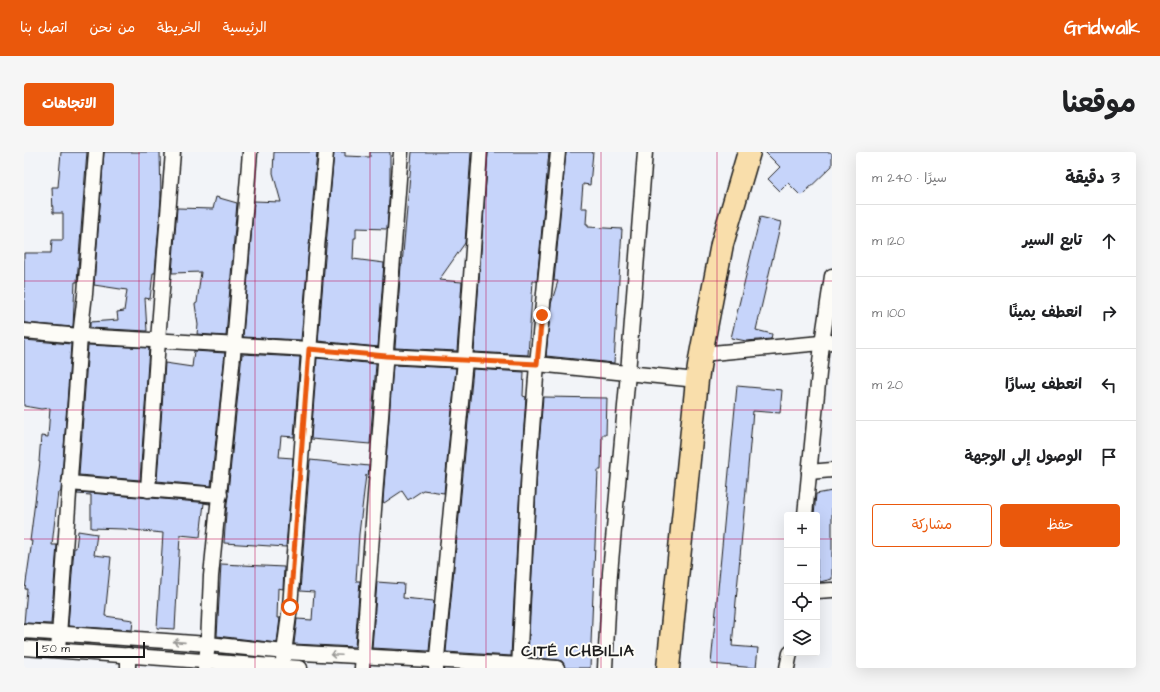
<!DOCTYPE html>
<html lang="ar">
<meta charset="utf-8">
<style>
body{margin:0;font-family:"Architects Daughter","Playpen Sans Arabic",sans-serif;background:#f6f6f6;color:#202124;direction:rtl}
.controls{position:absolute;right:12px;bottom:12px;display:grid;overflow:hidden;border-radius:4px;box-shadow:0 4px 16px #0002}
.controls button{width:36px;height:36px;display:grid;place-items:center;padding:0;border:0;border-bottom:1px solid #e0e0e0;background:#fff;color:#202124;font:20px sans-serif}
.scale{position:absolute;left:12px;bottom:10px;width:109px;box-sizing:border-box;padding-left:4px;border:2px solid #1c1c1c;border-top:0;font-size:11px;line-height:14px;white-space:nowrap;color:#1c1c1c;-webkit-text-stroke:3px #fdfcf7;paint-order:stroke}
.stop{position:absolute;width:12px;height:12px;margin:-9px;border:3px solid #ea580c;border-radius:50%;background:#fff}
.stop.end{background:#ea580c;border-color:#fff;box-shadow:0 1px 4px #0008}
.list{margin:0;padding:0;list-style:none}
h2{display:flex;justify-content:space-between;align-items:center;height:52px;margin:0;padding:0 16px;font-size:17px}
h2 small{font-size:13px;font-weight:400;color:#757577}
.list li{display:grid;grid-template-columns:26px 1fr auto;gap:12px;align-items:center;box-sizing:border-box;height:72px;padding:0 16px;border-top:1px solid #e0e0e0}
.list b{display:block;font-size:15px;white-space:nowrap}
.list em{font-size:13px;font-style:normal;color:#757577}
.actions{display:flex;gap:8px;padding:12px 16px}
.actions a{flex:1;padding:9px 0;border:1px solid #ea580c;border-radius:4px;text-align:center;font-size:14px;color:#ea580c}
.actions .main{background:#ea580c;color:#fff}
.icon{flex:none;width:22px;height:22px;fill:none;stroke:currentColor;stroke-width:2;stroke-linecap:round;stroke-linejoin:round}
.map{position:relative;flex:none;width:808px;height:516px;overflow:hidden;direction:ltr;border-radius:4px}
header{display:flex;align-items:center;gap:24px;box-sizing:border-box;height:56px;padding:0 20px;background:#ea580c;color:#fff}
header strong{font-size:19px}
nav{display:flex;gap:22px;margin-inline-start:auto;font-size:14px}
.intro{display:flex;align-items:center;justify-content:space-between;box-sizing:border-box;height:96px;padding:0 24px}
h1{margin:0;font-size:28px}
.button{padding:10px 18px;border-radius:4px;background:#ea580c;color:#fff;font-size:14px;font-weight:700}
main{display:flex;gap:24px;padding:0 24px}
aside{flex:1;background:#fff;border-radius:4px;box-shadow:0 4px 16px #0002}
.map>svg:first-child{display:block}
</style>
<header>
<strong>Gridwalk</strong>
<nav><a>الرئيسية</a><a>الخريطة</a><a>من نحن</a><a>اتصل بنا</a></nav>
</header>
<div class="intro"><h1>موقعنا</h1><a class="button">الاتجاهات</a></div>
<main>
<aside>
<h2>3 دقيقة<small>سيرًا · 240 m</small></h2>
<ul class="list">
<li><svg class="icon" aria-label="ahead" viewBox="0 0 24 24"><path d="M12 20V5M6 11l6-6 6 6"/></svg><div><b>تابع السير</b></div><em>120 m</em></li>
<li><svg class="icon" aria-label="right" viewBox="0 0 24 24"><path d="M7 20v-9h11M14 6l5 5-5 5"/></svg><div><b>انعطف يمينًا</b></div><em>100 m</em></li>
<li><svg class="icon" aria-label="left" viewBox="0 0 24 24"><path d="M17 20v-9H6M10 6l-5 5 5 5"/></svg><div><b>انعطف يسارًا</b></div><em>20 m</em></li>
<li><svg class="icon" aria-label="arrive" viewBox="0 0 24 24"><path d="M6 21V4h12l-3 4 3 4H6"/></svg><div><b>الوصول إلى الوجهة</b></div></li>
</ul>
<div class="actions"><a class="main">حفظ</a><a>مشاركة</a></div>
</aside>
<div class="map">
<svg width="808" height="516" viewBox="0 0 808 516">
<rect width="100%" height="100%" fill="#f2f4f8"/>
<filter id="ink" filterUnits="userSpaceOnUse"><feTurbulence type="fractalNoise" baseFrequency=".025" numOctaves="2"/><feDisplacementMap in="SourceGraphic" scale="8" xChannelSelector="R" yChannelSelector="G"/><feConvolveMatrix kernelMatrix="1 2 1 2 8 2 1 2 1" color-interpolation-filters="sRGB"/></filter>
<g filter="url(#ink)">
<!-- building -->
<g fill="#c6d4fa" stroke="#1c1c1c">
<polygon points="37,0 63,0 53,130 51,130 49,175 0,171 0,101 27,101 28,88 39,88 39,61 29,61 28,35 34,35"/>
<polygon points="80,0 136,0 137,47 131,121 129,121 126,147 121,146 123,179 66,176 66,170 94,168 93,160 100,159 103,138 70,133"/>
<polygon points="250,0 293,0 284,106 277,188 219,185 230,49 257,50 249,21"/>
<polygon points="310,0 321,0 321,4 346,5 346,0 366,0 366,36 363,77 332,76 332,86 330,86 329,107 360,111 354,195 294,189"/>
<polygon points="388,0 447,0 441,91 415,128 438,130 433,199 371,196 377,113 378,113"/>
<polygon points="464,0 525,0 513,129 509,129 504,203 450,200"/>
<polygon points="542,0 569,0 566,33 559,32 557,56 563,56 562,72 564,72 564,75 598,77 590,211 522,204 527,152 534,129 530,129"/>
<polygon points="741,0 808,0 808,14 777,44 764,31 756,39 744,27 756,15"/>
<polygon points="192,45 213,51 202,184 173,182 174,173 171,152 173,151 177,120 148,121 153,56 189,57"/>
<polygon points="736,65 757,70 732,178 748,182 747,187 722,189 707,186"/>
<polygon points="0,188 47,192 37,340 34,340 28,393 33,393 27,472 0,471 3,437 1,437 8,389 6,389 16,310 15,310 17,284 24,285 26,256 17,257 0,254"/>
<polygon points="64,193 125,196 116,328 55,323"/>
<polygon points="170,199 201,201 187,334 133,329 141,211 168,215"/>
<polygon points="218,202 276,205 270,285 257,284 255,305 269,306 262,395 200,391 202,361 204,344 204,340"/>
<polygon points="293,206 352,212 346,292 287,287"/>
<polygon points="369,213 432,216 420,341 399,338 384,348 378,339 360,351 359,349"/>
<polygon points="449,217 500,220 499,244 502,245 497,315 487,504 422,500"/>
<polygon points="713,234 758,238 756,261 729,259 708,494 734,496 732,516 687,512"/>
<polygon points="519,245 583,246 582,283 578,283 577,318 574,318 566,516 541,516 540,512 538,509 534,508 504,505 513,317"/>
<polygon points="286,308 345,314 344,326 342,323 335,382 332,429 336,429 331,495 270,492 273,467 288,468 290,440 276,439"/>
<polygon points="808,339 808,427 796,430 793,418 793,363 790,363 792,342"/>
<polygon points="54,340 186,351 186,352 180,351 176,385 156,383 151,477 133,476 139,381 99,377 67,376 67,343 53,342"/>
<polygon points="54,379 73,382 70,403 87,405 81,464 109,468 108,478 44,474 50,396 52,396"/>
<polygon points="197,412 260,415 259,437 254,436 253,466 256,466 253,491 193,484"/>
<polygon points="353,430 380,432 379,446 410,449 405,499 348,496"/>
</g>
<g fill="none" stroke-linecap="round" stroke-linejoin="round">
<!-- street casing -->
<g stroke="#1c1c1c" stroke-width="17">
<g id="street">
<polyline points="0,179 56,184 285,197 362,204 513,212 673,228"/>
<polyline points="677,202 808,190"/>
<polyline points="785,320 808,318"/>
<polyline points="45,331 196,343"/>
<polyline points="124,338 134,188 149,0"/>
<polyline points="781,363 798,191 808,124"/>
<polyline points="793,439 808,438"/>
<polyline points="0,479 184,492 261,500 495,513 533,516"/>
<polyline points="0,496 276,516"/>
<polyline points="34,498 56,184 61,142 72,0"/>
<polyline points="104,516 104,503"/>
<polyline points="181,516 184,492 187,424 210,193 226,0"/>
<polyline points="258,516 266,455 292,107 302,0"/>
<polyline points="338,516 377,0"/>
<polyline points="412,516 441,208 456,0"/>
<polyline points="495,516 505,316 513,212 534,0"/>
<polyline points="581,516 586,421 604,221 621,0"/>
<polyline points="763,516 766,501"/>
</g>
</g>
<!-- primary casing -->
<g stroke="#1c1c1c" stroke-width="25">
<polyline id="primary" points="644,516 673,228 677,202 698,92 725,0"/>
</g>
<!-- street -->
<use href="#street" stroke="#fdfcf7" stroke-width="14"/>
<!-- primary -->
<use href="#primary" stroke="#f9deab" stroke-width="22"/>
</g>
<!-- one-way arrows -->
<defs><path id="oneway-shaft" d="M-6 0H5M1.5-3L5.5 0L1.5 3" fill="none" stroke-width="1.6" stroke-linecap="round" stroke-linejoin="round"/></defs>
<g stroke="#989794">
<use href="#oneway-shaft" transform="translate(155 490) rotate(-176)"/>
<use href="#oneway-shaft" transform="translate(312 503) rotate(-177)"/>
</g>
</g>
<g fill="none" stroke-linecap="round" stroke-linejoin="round" filter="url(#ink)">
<!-- route -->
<polyline stroke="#ea580c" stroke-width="5" points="266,455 285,197 362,204 513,212 518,163"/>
</g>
<!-- grid -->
<path fill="none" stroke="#c2185b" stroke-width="1" stroke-opacity="0.55" d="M115,0V516M231,0V516M346,0V516M462,0V516M577,0V516M693,0V516M0,129H808M0,258H808M0,387H763M793,387H808"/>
<g text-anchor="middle" stroke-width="4" stroke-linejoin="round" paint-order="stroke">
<!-- district labels -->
<g font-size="16" font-weight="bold" letter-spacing="1" fill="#1c1c1c" stroke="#fdfcf7">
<text x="554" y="504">CITÉ ICHBILIA</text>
</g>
</g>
</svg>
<div class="controls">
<button>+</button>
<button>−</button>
<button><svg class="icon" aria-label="locate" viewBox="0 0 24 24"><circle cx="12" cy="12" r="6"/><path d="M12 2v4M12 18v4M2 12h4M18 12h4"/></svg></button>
<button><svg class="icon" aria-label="layers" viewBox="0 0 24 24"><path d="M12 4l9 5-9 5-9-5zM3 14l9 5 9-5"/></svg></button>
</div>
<div class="scale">50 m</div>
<div class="stop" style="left:266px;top:455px"></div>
<div class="stop end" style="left:518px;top:163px"></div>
</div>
</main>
